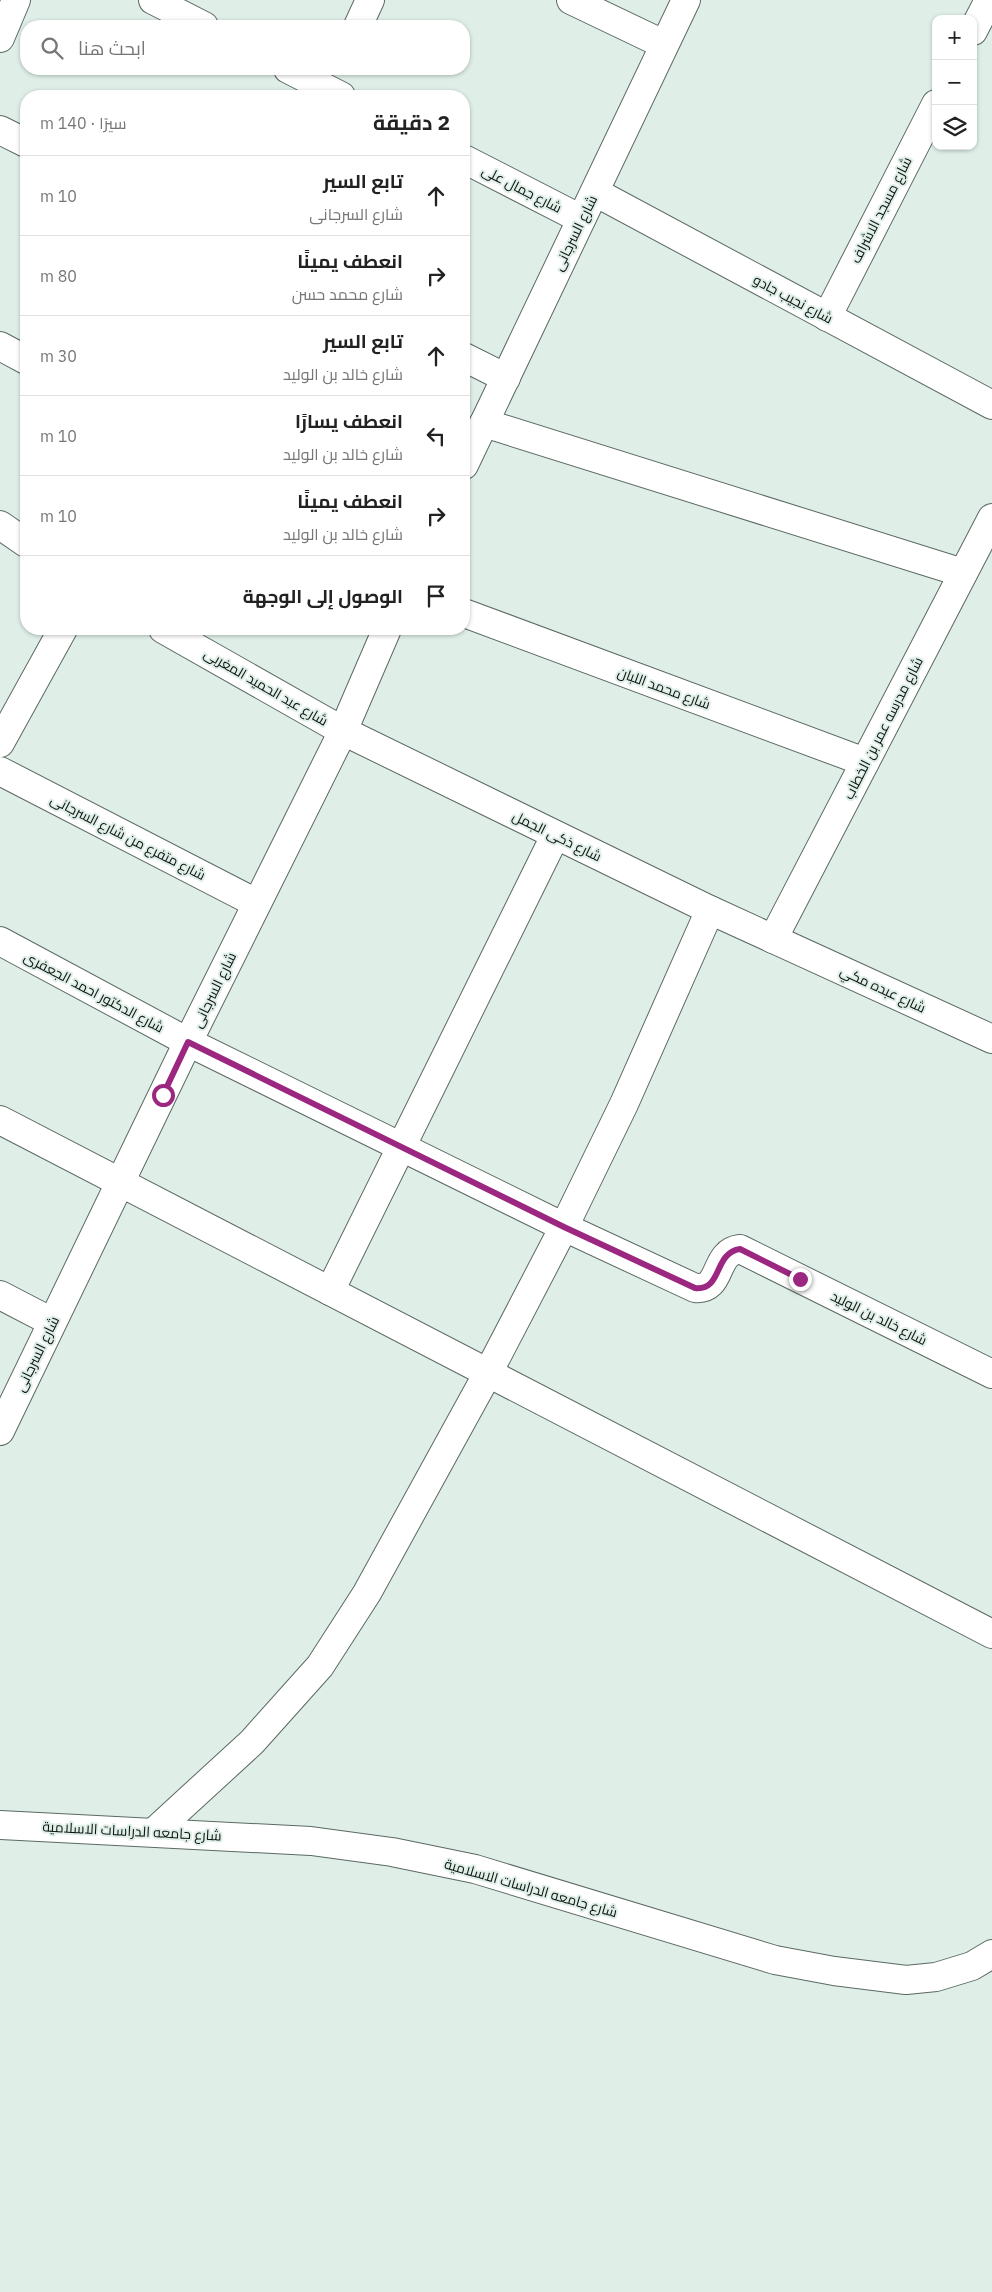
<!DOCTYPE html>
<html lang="ar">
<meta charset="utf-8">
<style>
body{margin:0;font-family:"IBM Plex Sans",Cairo,sans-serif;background:#f6f6f6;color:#222;direction:rtl}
.controls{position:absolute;right:15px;top:15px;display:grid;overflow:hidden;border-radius:10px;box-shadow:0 1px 4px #0004}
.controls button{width:45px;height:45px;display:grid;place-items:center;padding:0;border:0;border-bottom:1px solid #e0e0e0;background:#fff;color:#222;font:25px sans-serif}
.stop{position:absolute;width:15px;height:15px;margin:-11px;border:4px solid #9c2781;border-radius:50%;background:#fff}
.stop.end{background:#9c2781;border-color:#fff;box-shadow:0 1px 5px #0008}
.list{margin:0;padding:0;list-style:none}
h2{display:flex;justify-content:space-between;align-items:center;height:65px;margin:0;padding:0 20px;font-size:21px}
h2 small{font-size:16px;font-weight:400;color:#767676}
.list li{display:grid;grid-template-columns:32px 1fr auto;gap:15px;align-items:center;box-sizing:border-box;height:80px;padding:0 20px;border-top:1px solid #e0e0e0}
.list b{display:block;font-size:19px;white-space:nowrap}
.list p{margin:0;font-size:16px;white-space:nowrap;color:#767676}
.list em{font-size:16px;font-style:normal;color:#767676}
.icon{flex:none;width:28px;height:28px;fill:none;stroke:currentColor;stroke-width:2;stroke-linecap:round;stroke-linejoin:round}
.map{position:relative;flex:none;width:992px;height:2292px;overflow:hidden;direction:ltr}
.search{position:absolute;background:#fff;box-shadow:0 1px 4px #0004;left:20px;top:20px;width:450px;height:55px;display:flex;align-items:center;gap:12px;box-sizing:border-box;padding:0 18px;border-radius:20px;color:#767676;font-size:19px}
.panel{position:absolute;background:#fff;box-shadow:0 1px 4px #0004;left:20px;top:90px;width:450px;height:545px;border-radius:20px;direction:rtl}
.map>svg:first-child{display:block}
</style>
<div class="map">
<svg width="992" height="2292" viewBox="0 0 992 2292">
<rect width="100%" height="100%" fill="#dfefe8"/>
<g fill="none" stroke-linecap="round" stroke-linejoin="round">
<!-- street casing -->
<g stroke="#5b6963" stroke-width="30">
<g id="street">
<polyline points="153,0 204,26"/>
<polyline points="571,0 663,44"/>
<polyline points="358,26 370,0"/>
<polyline points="973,31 989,0"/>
<polyline points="0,38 16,0"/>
<polyline points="288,69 341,96"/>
<polyline points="0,130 26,143"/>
<polyline points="464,159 581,219"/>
<polyline points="595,192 992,405"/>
<polyline points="827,317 936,104"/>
<polyline points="0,346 26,360"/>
<polyline points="464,357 506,378"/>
<polyline points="484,423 963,573"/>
<polyline points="464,465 686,0"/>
<polyline points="0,525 26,543"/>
<polyline points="464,613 865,762"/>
<polyline points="163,629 343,731 710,910 992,1039"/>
<polyline points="0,743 63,629"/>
<polyline points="0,771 256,903"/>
<polyline points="773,939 992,518"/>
<path d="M0,941L188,1042L564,1227L695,1288C723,1291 713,1252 740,1249L992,1374"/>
<polyline points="0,1120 992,1634"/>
<polyline points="330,1291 555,836"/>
<polyline points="0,1295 52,1322"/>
<polyline points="0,1431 188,1042 343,731 387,629"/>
<polyline points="0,1825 311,1841 392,1852 475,1869 775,1960 834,1971 906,1980 936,1977 972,1966 992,1954"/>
<polyline points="155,1831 252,1742 320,1666 367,1593 488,1373 564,1227 624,1104 710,910"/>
</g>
</g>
<!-- street -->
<use href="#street" stroke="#fff" stroke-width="28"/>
</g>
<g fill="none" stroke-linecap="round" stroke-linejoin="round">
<!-- route -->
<path stroke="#9c2781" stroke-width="6" d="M163,1095L188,1042L564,1227L695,1288C723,1291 713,1253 740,1249L800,1279"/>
</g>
<g text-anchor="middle" stroke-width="4" stroke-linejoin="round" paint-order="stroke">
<!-- street labels -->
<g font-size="14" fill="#0e1311" stroke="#dfefe8">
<text transform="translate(522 189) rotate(27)" y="5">شارع جمال على</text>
<text transform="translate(881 210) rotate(-63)" y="5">شارع مسجد الاشراف</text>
<text transform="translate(575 233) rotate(-64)" y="5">شارع السرجانى</text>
<text transform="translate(793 299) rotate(28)" y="5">شارع نجيب جادو</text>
<text transform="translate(266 687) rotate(30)" y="5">شارع عبد الحميد المغربى</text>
<text transform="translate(664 688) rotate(20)" y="5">شارع محمد اللبان</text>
<text transform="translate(883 728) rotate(-63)" y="5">شارع مدرسه عمر بن الخطاب</text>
<text transform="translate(557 836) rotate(26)" y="5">شارع ذكى الجمل</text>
<text transform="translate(128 837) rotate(27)" y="5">شارع متفرع من شارع السرجانى</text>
<text transform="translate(883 989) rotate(25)" y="5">شارع عبده مكي</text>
<text transform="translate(214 990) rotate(-64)" y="5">شارع السرجانى</text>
<text transform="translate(94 992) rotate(28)" y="5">شارع الدكتور احمد الجعفرى</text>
<text transform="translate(879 1318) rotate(26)" y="5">شارع خالد بن الوليد</text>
<text transform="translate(37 1354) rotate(-64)" y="5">شارع السرجانى</text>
<text transform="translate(132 1831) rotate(3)" y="5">شارع جامعه الدراسات الاسلامية</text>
<text transform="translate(531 1888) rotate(16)" y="5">شارع جامعه الدراسات الاسلامية</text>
</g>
</g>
</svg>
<div class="controls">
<button>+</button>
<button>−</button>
<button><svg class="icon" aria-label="layers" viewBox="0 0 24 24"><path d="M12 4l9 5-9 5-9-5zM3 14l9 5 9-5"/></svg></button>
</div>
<div class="stop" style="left:163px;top:1095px"></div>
<div class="stop end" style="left:800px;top:1279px"></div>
<div class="search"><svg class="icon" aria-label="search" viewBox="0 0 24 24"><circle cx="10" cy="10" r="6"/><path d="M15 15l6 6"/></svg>ابحث هنا</div>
<section class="panel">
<h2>2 دقيقة<small>سيرًا · 140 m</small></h2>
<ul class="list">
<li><svg class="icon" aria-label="ahead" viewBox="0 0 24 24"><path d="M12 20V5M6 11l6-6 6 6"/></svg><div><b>تابع السير</b><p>شارع السرجانى</p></div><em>10 m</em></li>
<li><svg class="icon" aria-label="right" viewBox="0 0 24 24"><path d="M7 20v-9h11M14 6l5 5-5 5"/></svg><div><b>انعطف يمينًا</b><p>شارع محمد حسن</p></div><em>80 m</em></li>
<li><svg class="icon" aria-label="ahead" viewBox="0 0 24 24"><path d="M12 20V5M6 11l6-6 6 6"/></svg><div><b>تابع السير</b><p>شارع خالد بن الوليد</p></div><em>30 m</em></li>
<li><svg class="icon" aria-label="left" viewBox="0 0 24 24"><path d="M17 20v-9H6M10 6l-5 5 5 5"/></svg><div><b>انعطف يسارًا</b><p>شارع خالد بن الوليد</p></div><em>10 m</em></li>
<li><svg class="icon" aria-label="right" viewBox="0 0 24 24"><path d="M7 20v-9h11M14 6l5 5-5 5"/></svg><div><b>انعطف يمينًا</b><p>شارع خالد بن الوليد</p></div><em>10 m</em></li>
<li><svg class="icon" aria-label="arrive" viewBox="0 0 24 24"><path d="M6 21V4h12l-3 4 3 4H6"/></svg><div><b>الوصول إلى الوجهة</b></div></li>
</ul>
</section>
</div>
